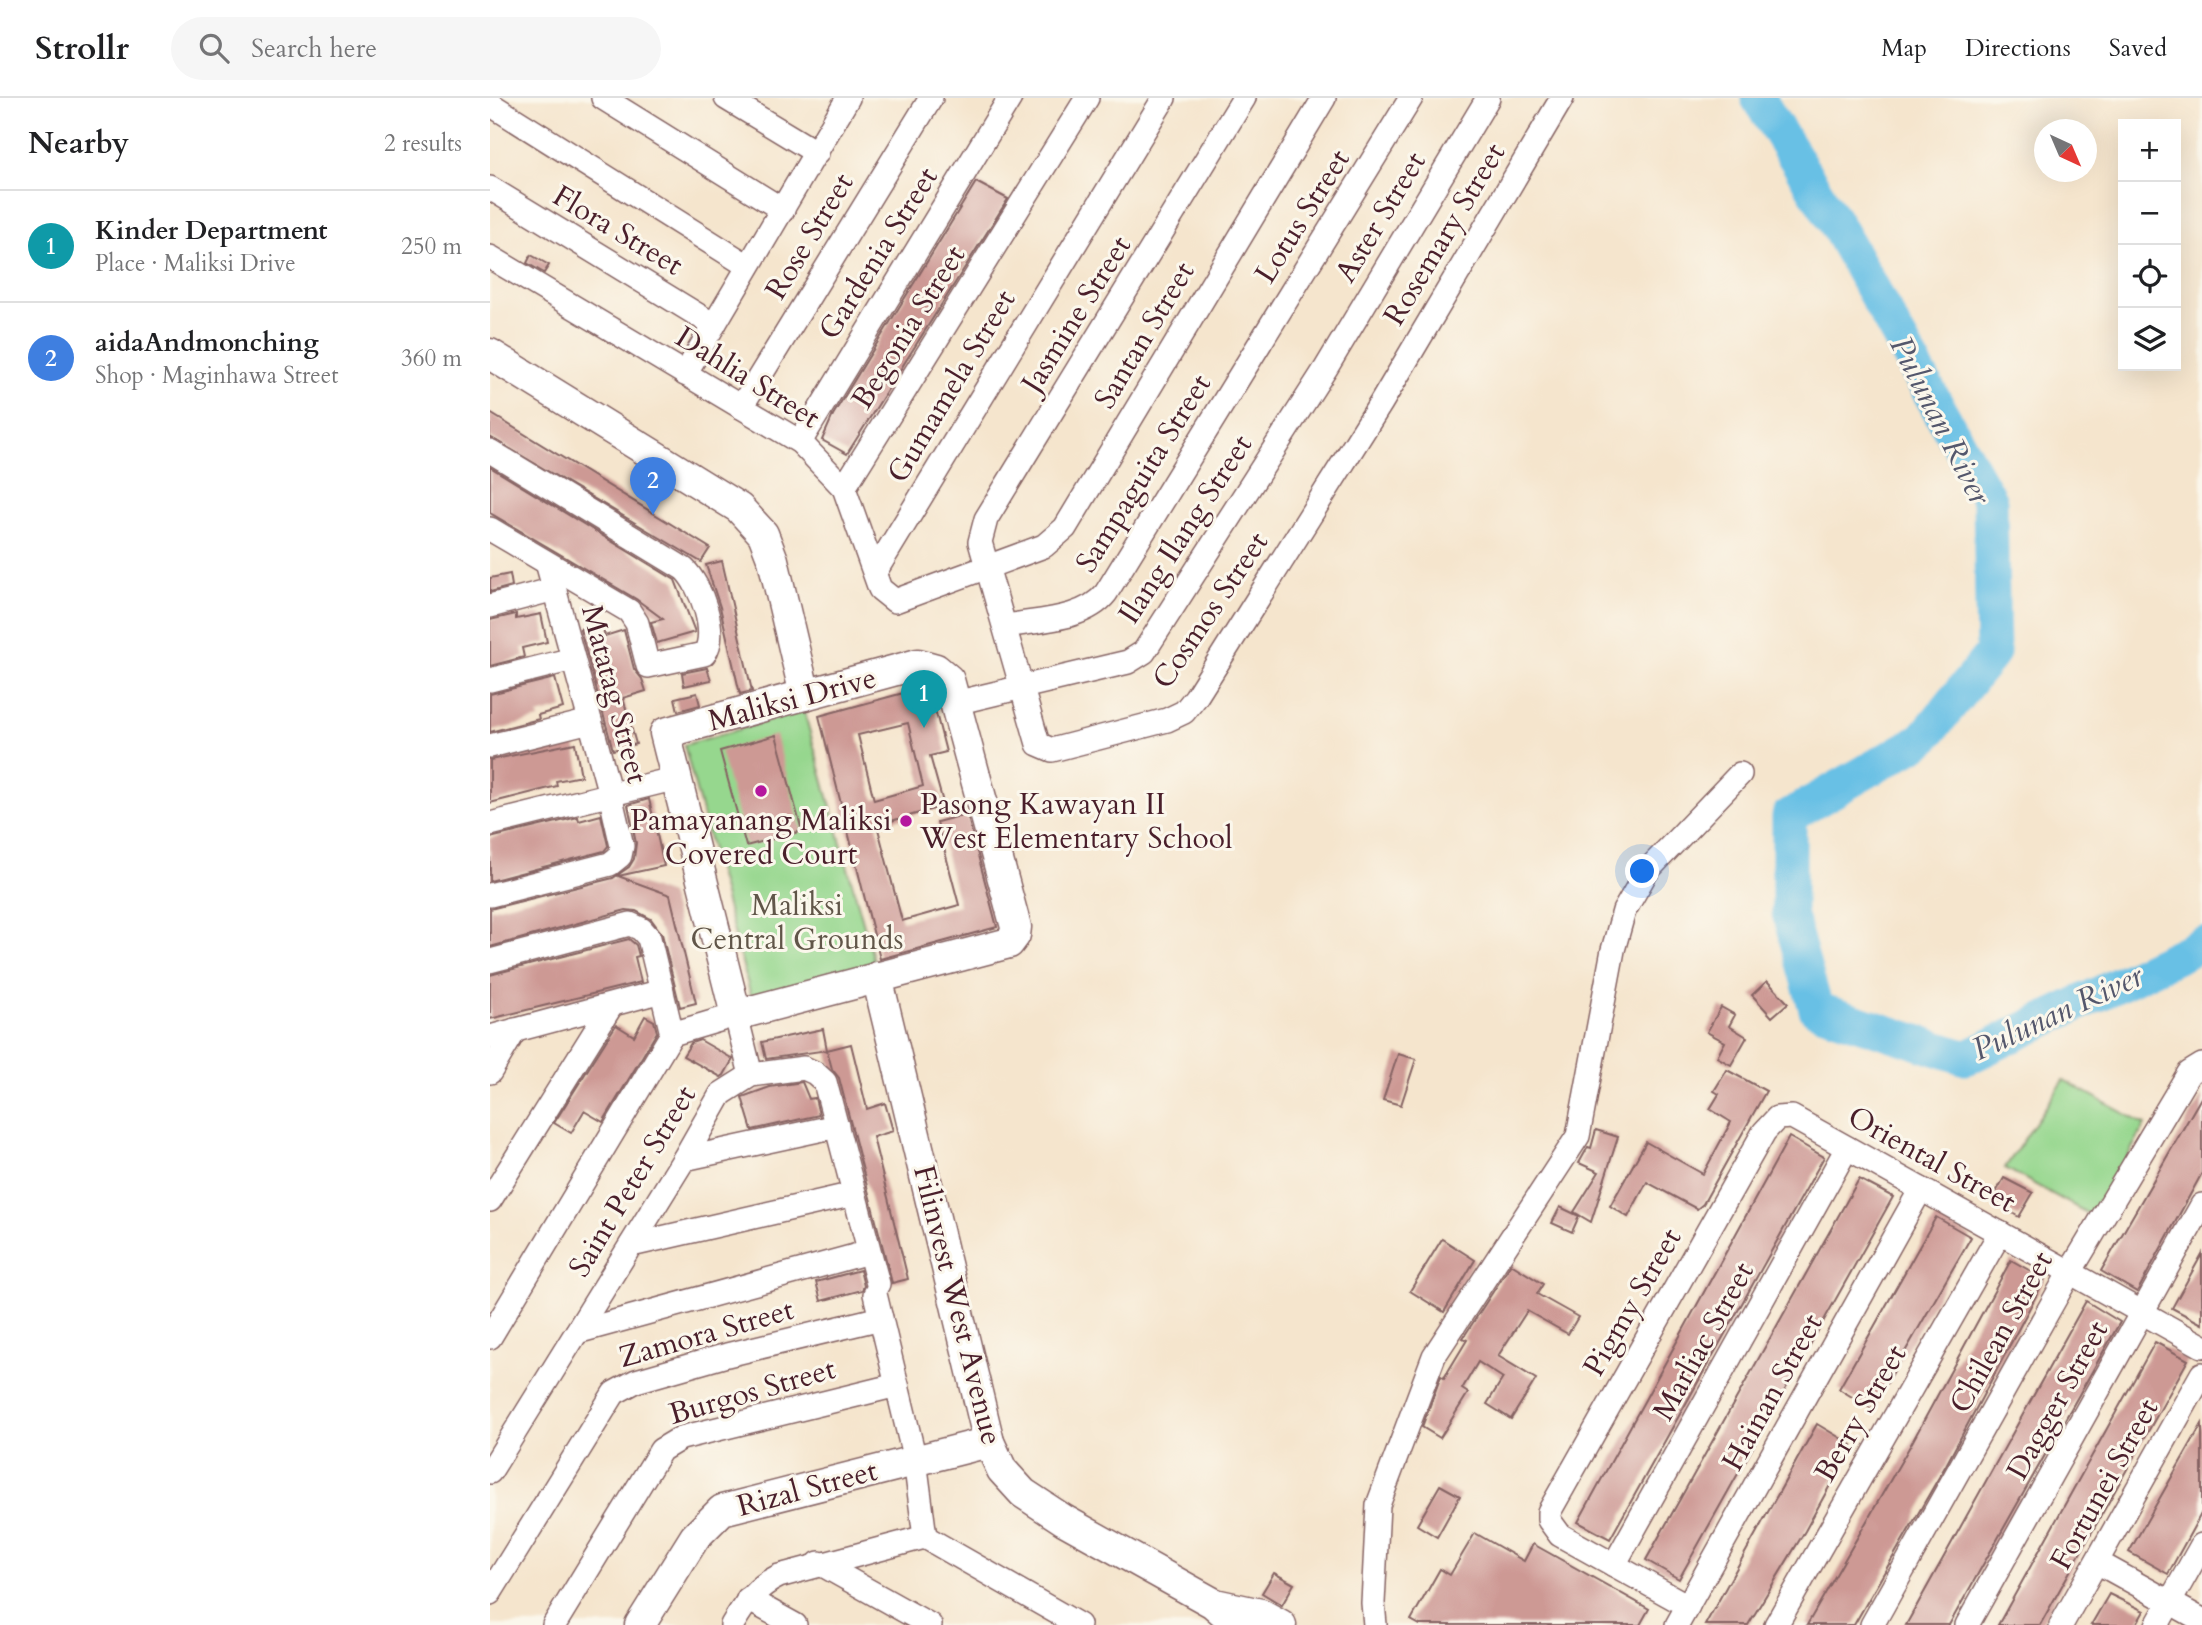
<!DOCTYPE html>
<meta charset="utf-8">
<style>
body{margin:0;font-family:Cardo,serif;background:#f6f6f6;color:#202124}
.controls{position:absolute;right:21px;top:21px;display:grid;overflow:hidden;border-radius:0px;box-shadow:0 7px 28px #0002}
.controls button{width:63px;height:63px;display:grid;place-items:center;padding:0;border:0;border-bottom:2px solid #e0e0e0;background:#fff;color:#202124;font:35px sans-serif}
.compass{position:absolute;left:1544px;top:21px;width:63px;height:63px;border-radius:50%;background:#fff;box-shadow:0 7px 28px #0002;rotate:136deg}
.you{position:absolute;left:1153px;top:774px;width:24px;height:24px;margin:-18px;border:5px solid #fff;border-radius:50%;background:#1a73e8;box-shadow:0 0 0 10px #1a73e833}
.badge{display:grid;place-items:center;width:46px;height:46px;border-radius:50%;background:#0f766e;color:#fff;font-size:23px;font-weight:700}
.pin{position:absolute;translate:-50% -58px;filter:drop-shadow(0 2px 4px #0008)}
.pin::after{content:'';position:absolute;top:37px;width:24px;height:21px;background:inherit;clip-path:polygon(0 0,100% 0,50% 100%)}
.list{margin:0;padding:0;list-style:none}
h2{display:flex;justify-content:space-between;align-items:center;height:91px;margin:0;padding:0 28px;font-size:30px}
h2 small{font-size:23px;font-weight:400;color:#757577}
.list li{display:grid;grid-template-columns:46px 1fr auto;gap:21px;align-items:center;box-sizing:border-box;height:112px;padding:0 28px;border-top:2px solid #e0e0e0}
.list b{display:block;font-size:26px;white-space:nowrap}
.list p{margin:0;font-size:23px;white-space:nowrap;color:#757577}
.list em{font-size:23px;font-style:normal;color:#757577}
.icon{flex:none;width:38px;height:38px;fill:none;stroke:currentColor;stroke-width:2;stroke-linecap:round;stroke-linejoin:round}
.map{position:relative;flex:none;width:1712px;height:1527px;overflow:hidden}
header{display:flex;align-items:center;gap:42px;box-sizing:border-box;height:98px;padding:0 35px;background:#fff;border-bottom:2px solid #e0e0e0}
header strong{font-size:33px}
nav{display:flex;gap:38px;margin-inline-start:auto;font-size:24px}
.search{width:490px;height:63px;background:#f6f6f6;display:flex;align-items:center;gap:18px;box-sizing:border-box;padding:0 24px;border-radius:38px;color:#757577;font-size:26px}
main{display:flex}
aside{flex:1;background:#fff}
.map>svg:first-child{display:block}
</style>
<header>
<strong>Strollr</strong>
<div class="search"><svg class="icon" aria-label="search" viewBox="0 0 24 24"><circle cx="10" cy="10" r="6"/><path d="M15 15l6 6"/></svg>Search here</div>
<nav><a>Map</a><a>Directions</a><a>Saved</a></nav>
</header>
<main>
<aside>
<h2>Nearby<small>2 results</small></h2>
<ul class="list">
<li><span class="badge" style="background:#0f9aa8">1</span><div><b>Kinder Department</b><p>Place · Maliksi Drive</p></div><em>250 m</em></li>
<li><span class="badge" style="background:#3f7fe0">2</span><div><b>aidaAndmonching</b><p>Shop · Maginhawa Street</p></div><em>360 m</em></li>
</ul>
</aside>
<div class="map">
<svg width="1712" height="1527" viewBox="0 0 1712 1527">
<rect width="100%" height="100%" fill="#fbf7ec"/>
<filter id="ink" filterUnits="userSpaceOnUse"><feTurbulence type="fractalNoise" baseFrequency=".0143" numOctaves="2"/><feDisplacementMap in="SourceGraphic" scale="14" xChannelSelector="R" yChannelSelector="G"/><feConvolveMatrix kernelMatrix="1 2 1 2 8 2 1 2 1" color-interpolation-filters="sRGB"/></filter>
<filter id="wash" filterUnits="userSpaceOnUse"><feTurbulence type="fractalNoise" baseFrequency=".00686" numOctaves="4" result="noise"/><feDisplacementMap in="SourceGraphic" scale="28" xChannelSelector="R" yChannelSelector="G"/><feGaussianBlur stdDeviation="1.57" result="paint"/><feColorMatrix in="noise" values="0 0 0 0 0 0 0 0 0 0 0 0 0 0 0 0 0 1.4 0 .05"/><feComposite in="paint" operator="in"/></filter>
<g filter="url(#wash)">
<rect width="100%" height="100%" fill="#f5e5cd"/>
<!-- green -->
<g fill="#96d78e" stroke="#707b5c" stroke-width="2">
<polygon points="314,613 386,870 262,902 194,647"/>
<polygon points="1574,982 1655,1027 1604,1119 1515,1070"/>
</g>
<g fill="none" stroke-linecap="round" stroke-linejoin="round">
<!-- river -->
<polyline stroke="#68c0e5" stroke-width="35" points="1268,0 1346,126 1500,403 1503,554 1433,641 1299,718 1299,815 1326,911 1476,960 1712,846"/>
</g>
<g id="blocks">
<!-- building -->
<g fill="#cd9994" fill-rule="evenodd">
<polygon points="486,84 518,101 357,356 332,342 343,317"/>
<polygon points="41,157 59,167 54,175 37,165"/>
<polygon points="0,315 220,450 211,464 0,339"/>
<polygon points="0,369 185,482 205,534 167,545 161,524 173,521 146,501 0,415"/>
<polygon points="232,463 262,593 250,596 230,509 216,467"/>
<polygon points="20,476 22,488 0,494 0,480"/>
<polygon points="26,516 26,521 51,516 57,544 32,550 34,559 0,568 0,522"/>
<polygon points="111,525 115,538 134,532 144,571 152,581 156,593 133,600 146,646 123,652 90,531"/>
<polygon points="217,570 221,582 194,588 192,575"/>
<polygon points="65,580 73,610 48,617 49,621 0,634 0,596"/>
<path d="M439,588L456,654L440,658L454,708L387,727L412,823L469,807L447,724L477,716L507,829L390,861L329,618ZM418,625L433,688L384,702L368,637Z"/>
<polygon points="207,595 210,607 188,613 185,600"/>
<polygon points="286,637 312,733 256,748 230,653"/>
<polygon points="85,645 91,678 66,683 67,688 0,705 0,662"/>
<polygon points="159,701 174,768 128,778 180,797 206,905 190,909 172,836 161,821 146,813 136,812 0,849 0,811 123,780 139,769 144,761 146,745 138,707"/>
<polygon points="111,717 118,748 114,753 0,783 0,740 88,719 89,723"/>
<polygon points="139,841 146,847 149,858 145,859 151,884 0,921 0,877"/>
<polygon points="1277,883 1298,905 1282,919 1262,897"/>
<polygon points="1231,909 1245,917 1239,928 1257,939 1241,967 1227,959 1235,944 1217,934"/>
<polygon points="155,918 164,923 167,934 113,1024 94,1013 81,1035 64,1025 126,927 144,938"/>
<polygon points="333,931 337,952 361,946 377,1011 395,1005 403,1033 383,1039 418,1181 402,1185 349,980 342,971 337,952 276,961 272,944"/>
<polygon points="210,942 243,961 234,977 231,979 193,958 201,945"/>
<polygon points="908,956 926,961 911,1007 893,1002"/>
<polygon points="1237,972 1276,993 1213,1106 1207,1111 1157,1084 1138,1119 1120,1108 1156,1044 1213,1076 1241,1024 1220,1011 1229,996 1224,993"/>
<polygon points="312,984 319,1001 325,1000 329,1017 262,1032 252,999 280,989"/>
<polygon points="1712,998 1712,1075 1647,1194 1611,1173"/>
<polygon points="1106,1032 1128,1039 1101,1124 1084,1114 1109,1074 1089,1065 1098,1049 1101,1050"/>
<polygon points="1299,1039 1334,1059 1120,1441 1088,1424"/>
<polygon points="1514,1080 1543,1095 1529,1119 1501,1103"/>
<polygon points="1369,1081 1403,1099 1189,1481 1156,1462"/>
<polygon points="1070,1109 1089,1118 1082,1134 1062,1125"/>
<polygon points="1446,1119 1481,1139 1382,1311 1349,1291"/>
<polygon points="952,1141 985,1162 954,1214 920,1193"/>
<polygon points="1712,1156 1712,1226 1682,1210"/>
<polygon points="1521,1162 1555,1181 1456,1367 1364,1527 1317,1527 1420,1348"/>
<polygon points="1021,1166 1053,1186 1047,1196 1088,1219 1078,1236 1037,1213 1008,1258 1046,1281 1021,1321 997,1306 1013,1280 988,1264 972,1291 978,1295 950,1340 932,1329 951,1278 954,1280 977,1242 973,1240"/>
<polygon points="370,1172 374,1188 372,1192 331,1203 326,1184"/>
<polygon points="1596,1203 1630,1224 1459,1527 1416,1527"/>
<polygon points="1665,1244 1698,1262 1550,1527 1508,1527"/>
<polygon points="1327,1326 1362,1347 1315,1433 1258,1527 1215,1527"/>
<polygon points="1712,1326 1712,1414 1678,1476 1639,1454"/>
<polygon points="950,1387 970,1398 947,1439 927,1427"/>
<polygon points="985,1435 1034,1463 1043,1446 1159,1511 1150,1527 930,1527 921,1522 950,1471 960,1477"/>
<polygon points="784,1475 804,1486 792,1507 772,1495"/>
<polygon points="1619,1496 1654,1513 1646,1527 1601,1527"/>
</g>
</g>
</g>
<g filter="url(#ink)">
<use href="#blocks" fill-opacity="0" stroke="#866464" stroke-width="2"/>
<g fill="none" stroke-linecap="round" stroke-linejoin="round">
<!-- minor casing -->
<g stroke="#866464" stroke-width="26">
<g id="minor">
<polyline points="113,0 293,112"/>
<polyline points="236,0 327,55"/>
<polyline points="754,0 496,421 490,444 548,646 562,652 677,622 694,614 706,599 891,305 1072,0"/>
<polyline points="0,6 258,168"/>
<polyline points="0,90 224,227"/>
<polyline points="0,159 310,344 354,390 390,491 405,503 554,448 575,430 834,0"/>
<polyline points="195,276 358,0"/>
<polyline points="251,309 441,0"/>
<polyline points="310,344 520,0"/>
<path d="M0,353L194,471C211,487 229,536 214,556L158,568L147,525L139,513L0,431"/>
<polyline points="354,390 597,0"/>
<polyline points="385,474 674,0"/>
<polyline points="0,508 65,491"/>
<path d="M517,528C548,522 595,522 616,495L921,0"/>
<polyline points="0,582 83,561"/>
<polyline points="465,605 638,564 654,554 836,270 998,0"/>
<polyline points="0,648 100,623"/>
<polyline points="0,726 187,680"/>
<polyline points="0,797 120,766 130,758 132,748 120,696 58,468"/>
<polyline points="0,863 140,826 151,831 159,840 182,936"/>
<polyline points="182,936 246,917 261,977"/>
<polyline points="0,939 172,893"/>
<polyline points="0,974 25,932"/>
<polyline points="194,1061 347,1028"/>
<polyline points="0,1102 121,908"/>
<polyline points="141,1147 364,1096"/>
<polyline points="385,1196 425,1362 435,1439"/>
<polyline points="87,1234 379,1154"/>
<polyline points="0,1239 182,936"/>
<polyline points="0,1374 194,1061 231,996 261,977 314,970 325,975 335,984 388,1186"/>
<polyline points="435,1439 589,1527"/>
<polyline points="1607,1464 1712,1522"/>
<polyline points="329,1465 440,1527"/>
<polyline points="1124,1467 1357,1050"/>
<polyline points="0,1495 124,1295 146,1283 237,1257 391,1220"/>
<polyline points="258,1501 305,1527"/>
<polyline points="1198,1508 1070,1437 1059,1422 1059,1414 1274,1034 1287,1020 1302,1019 1712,1248"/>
<polyline points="64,1527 171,1352 191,1340 407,1287"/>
<path d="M242,1527C255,1505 266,1489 289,1478L435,1439"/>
<polyline points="885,1527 883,1505 888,1407 944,1258 1088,1038 1123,852 1134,813 1157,773 1250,676"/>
<polyline points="1187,1527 1431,1091"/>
<polyline points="1286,1527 1510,1135"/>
<polyline points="1382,1527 1580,1174 1699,975 1712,967"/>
<polyline points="1477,1527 1712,1107"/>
<polyline points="1571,1527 1712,1276"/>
<polyline points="1667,1527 1712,1447"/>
</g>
</g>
<!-- tertiary casing -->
<g stroke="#866464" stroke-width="33">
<g id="tertiary">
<polyline points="0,256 249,410 273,436 283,462 315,597"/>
<polygon points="428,566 446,571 459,582 526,829 525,837 519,845 246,917 175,635"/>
<polyline points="387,879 499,1344 512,1372 533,1395 574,1422 723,1505 748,1527"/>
<polyline points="725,1506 771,1516 791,1527"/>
<polyline points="150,1527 205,1439 232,1412 499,1344"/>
</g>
</g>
<!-- minor -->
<use href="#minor" stroke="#fff" stroke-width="23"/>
<!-- tertiary -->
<use href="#tertiary" stroke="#fff" stroke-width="30"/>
</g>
</g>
<!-- markers -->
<g fill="#b5179e" stroke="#fbf7ec" stroke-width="2.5">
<circle cx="271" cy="693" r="7"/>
<circle cx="416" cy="723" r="7"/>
</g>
<g text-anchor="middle" stroke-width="6" stroke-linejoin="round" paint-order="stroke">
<!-- street labels -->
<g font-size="30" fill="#4a1f2b" stroke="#fbf7ec">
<text transform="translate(812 118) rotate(-58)" y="10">Lotus Street</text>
<text transform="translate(890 119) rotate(-59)" y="10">Aster Street</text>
<text transform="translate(128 132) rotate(31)" y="10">Flora Street</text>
<text transform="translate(954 136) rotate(-59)" y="10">Rosemary Street</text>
<text transform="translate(319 138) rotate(-59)" y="10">Rose Street</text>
<text transform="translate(388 155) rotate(-58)" y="10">Gardenia Street</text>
<text transform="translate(586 216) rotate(-58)" y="10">Jasmine Street</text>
<text transform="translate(418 229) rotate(-58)" y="10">Begonia Street</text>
<text transform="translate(654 237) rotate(-59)" y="10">Santan Street</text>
<text transform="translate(258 279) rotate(32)" y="10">Dahlia Street</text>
<text transform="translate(461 288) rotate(-59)" y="10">Gumamela Street</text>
<text transform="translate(653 375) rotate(-58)" y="10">Sampaguita Street</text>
<text transform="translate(695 431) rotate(-57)" y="10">Ilang Ilang Street</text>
<text transform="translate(720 512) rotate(-56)" y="10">Cosmos Street</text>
<text transform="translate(125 596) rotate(75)" y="10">Matatag Street</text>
<text transform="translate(302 601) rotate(-15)" y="10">Maliksi Drive</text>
<text transform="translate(1442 1061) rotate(29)" y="10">Oriental Street</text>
<text transform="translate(142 1083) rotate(-59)" y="10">Saint Peter Street</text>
<text transform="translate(1142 1204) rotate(-60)" y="10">Pigmy Street</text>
<text transform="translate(468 1207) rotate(76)" y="10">Filinvest West Avenue</text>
<text transform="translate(1511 1234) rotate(-61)" y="10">Chilean Street</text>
<text transform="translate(216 1235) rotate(-16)" y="10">Zamora Street</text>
<text transform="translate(1213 1243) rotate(-61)" y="10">Marliac Street</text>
<text transform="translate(262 1293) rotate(-16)" y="10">Burgos Street</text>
<text transform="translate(1282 1294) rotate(-61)" y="10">Hainan Street</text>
<text transform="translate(1567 1302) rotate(-61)" y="10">Dagger Street</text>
<text transform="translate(1370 1315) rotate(-60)" y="10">Berry Street</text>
<text transform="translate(1614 1386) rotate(-61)" y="10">Fortunei Street</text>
<text transform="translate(317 1390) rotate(-15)" y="10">Rizal Street</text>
</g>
<!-- poi labels -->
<g font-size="30" fill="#4a1f2b" stroke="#fbf7ec" text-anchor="start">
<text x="430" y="716">Pasong Kawayan II<tspan x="430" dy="34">West Elementary School</tspan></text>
<text x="271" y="732" text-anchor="middle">Pamayanang Maliksi<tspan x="271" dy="34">Covered Court</tspan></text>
</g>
<!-- park labels -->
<g font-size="30" fill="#615649" stroke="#fbf7ec">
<text x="307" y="817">Maliksi<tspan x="307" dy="34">Central Grounds</tspan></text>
</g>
<!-- water labels -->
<g font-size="32" font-style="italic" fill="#54576c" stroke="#fbf7ec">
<text transform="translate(1451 322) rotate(63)" y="11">Pulunan River</text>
<text transform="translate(1567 914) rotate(-25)" y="11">Pulunan River</text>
</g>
</g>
</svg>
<div class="controls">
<button>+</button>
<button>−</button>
<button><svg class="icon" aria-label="locate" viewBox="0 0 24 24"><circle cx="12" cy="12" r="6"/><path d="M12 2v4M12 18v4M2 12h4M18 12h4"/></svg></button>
<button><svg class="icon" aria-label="layers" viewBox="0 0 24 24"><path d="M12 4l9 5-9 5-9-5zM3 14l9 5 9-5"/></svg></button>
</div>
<svg class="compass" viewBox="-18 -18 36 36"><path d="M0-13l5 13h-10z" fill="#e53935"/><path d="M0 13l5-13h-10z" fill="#757577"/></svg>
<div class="you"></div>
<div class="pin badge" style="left:434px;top:630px;background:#0f9aa8">1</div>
<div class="pin badge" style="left:163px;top:417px;background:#3f7fe0">2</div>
</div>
</main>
